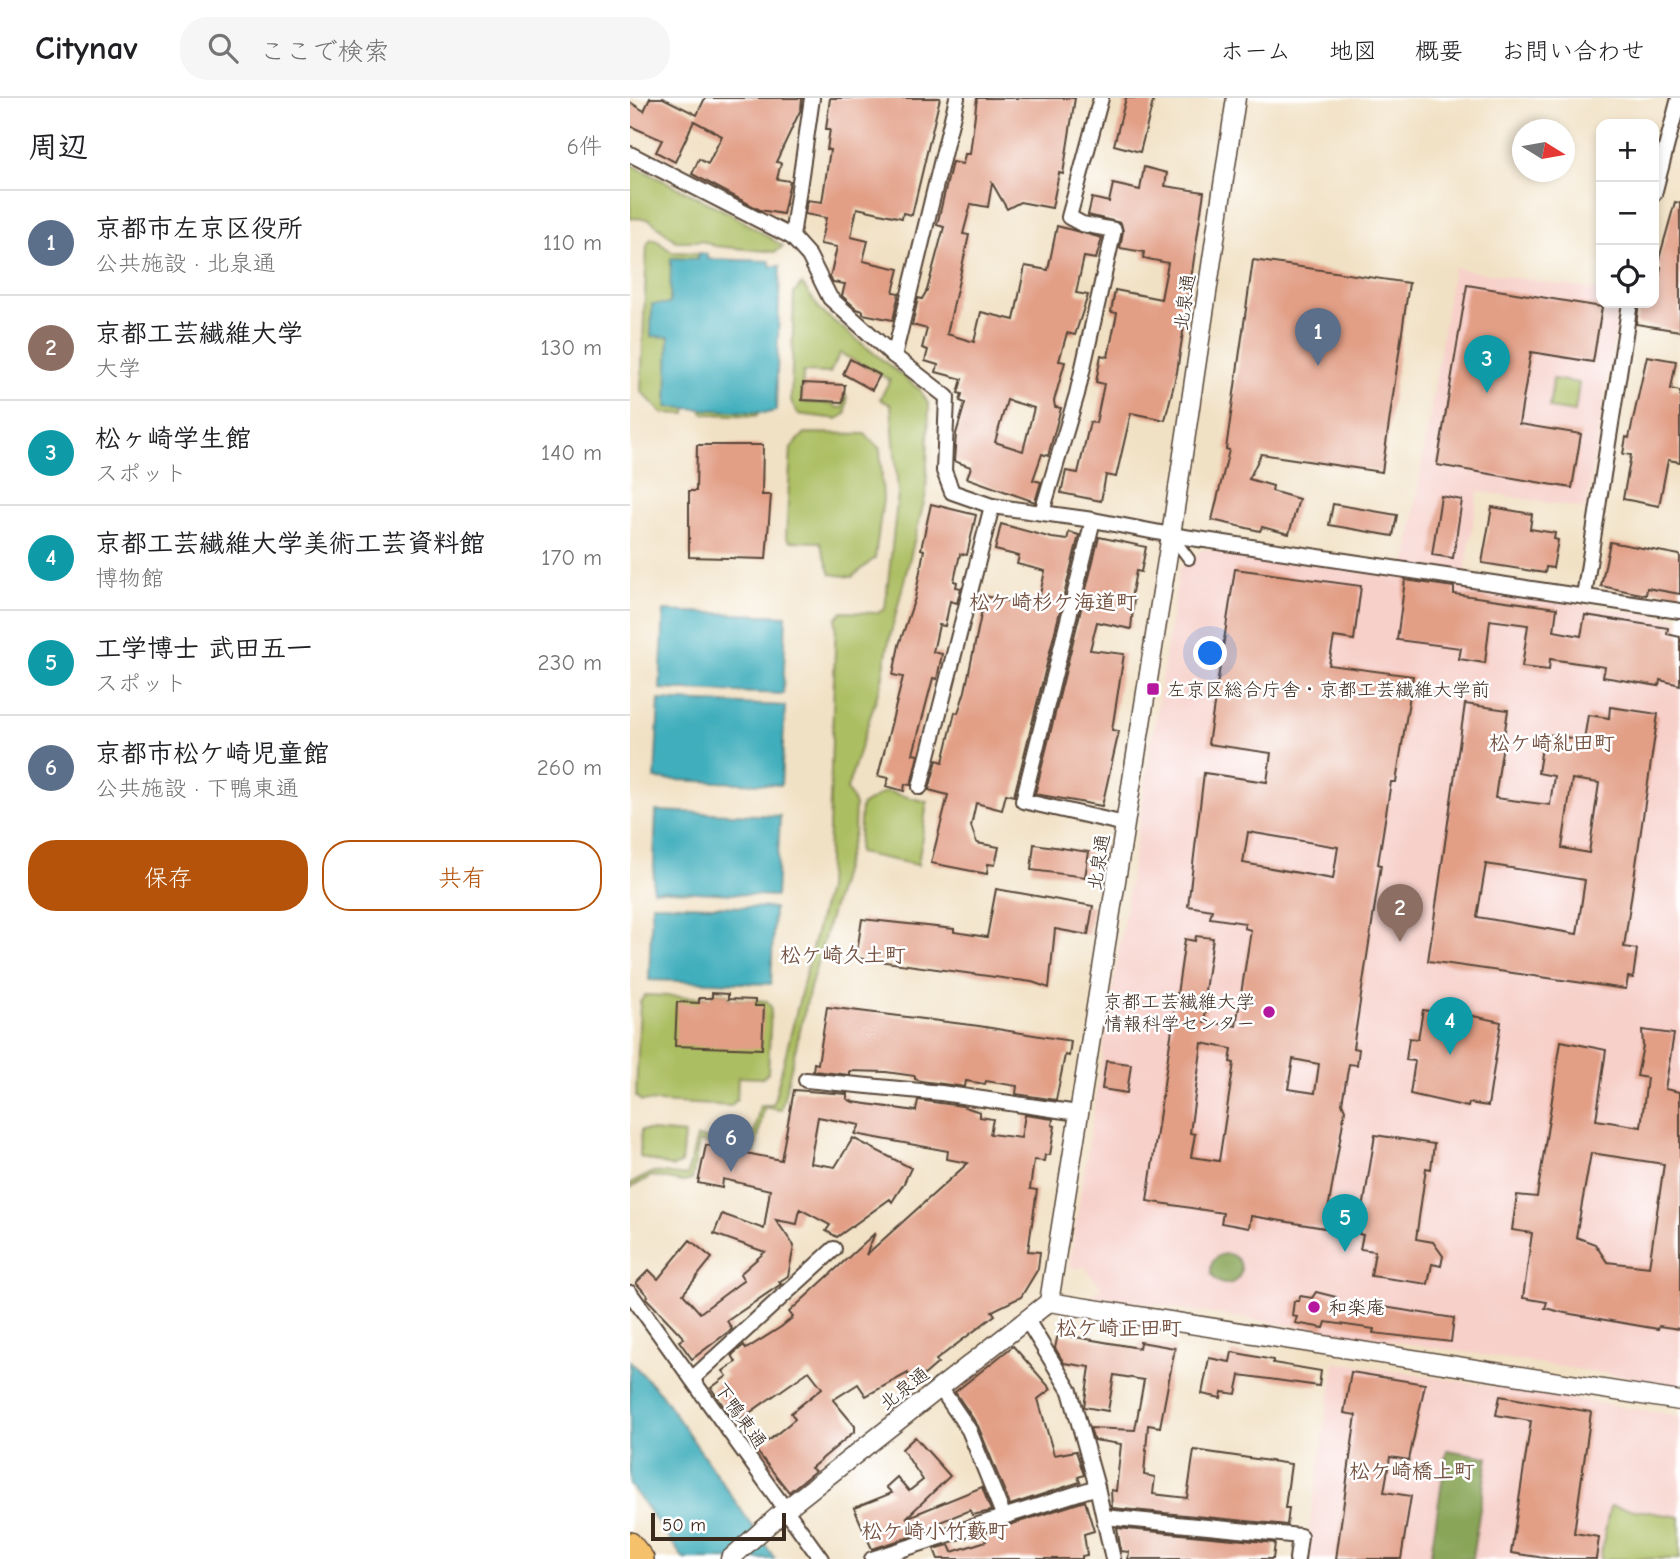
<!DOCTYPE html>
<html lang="ja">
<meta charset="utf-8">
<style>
body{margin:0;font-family:"Comic Neue","Klee One",sans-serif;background:#f6f6f6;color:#202124}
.controls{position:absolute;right:21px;top:21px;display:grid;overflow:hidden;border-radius:14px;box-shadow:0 4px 10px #0003}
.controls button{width:63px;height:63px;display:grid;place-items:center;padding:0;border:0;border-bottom:2px solid #e0e0e0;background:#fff;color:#202124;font:35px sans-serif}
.compass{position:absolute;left:882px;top:21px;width:63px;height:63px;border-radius:50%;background:#fff;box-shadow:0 4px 10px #0003;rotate:101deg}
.scale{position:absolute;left:21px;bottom:18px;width:135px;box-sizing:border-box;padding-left:7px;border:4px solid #3b2a1e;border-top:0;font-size:19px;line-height:24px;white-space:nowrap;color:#3b2a1e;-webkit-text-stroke:5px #fff;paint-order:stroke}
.you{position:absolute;left:581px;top:556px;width:24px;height:24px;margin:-18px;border:5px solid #fff;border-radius:50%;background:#1a73e8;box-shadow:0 0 0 10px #1a73e833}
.badge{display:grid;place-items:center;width:46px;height:46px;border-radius:50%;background:#b45309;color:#fff;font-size:23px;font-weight:700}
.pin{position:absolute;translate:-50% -58px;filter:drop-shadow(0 2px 4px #0008)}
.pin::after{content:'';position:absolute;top:37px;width:24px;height:21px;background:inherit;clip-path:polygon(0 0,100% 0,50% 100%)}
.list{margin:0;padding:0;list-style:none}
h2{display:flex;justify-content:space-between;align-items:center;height:91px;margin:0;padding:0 28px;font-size:30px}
h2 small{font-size:23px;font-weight:400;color:#757577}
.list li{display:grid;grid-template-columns:46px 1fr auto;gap:21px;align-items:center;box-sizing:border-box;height:105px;padding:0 28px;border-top:2px solid #e0e0e0}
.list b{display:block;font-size:26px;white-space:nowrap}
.list p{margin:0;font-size:23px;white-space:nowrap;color:#757577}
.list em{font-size:23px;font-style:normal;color:#757577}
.actions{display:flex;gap:14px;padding:21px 28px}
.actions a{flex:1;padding:16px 0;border:2px solid #b45309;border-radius:28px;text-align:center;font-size:24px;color:#b45309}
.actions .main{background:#b45309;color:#fff}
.icon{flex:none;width:38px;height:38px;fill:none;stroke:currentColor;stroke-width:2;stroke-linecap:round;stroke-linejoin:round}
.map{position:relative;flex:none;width:1050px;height:1461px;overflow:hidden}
header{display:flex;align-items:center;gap:42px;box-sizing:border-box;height:98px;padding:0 35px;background:#fff;border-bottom:2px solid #e0e0e0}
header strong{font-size:33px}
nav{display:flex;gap:38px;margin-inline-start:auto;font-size:24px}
.search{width:490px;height:63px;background:#f6f6f6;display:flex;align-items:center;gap:18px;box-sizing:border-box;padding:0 24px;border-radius:28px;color:#757577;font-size:26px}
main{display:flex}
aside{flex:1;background:#fff}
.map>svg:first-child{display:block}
</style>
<header>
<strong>Citynav</strong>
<div class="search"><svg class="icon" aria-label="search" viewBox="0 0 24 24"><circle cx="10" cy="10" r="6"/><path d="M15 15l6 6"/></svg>ここで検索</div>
<nav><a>ホーム</a><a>地図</a><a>概要</a><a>お問い合わせ</a></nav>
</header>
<main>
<aside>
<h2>周辺<small>6件</small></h2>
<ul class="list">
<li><span class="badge" style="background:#5c6f8a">1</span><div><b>京都市左京区役所</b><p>公共施設 · 北泉通</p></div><em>110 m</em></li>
<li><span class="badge" style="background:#8d6e63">2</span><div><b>京都工芸繊維大学</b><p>大学</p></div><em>130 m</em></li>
<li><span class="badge" style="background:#0f9aa8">3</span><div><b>松ヶ崎学生館</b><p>スポット</p></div><em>140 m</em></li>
<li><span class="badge" style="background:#0f9aa8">4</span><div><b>京都工芸繊維大学美術工芸資料館</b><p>博物館</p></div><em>170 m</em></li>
<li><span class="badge" style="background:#0f9aa8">5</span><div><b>工学博士 武田五一</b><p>スポット</p></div><em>230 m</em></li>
<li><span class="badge" style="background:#5c6f8a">6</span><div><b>京都市松ケ崎児童館</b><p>公共施設 · 下鴨東通</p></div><em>260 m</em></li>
</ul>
<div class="actions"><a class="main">保存</a><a>共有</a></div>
</aside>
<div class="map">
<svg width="1050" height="1461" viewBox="0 0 1050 1461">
<rect width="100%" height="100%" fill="#fff"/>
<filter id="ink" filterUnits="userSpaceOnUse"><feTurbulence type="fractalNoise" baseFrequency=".0143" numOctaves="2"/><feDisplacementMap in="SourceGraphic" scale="14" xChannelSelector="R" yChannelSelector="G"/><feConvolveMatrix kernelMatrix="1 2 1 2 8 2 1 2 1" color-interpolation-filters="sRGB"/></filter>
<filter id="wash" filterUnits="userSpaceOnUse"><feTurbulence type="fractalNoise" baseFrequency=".00686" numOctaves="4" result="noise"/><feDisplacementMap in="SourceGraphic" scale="28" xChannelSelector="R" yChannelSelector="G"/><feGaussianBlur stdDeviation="1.57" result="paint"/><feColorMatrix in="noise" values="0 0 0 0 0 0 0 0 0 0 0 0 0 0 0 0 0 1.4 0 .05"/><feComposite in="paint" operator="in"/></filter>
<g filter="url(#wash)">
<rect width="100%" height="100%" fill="#f1e1c4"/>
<!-- built -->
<g fill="#f7d0ca">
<polygon points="823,170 971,193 971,205 990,205 956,411 848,393 833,489 1050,521 1050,1287 461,1197 471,1189 454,1168 448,1171 439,1169 549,471 574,451 774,480"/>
<polygon points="705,1264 1050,1318 1050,1461 674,1461"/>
</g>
<!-- green -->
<g fill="#acbe62" stroke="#747440" stroke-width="2">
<polygon points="0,66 101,116 153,148 145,154 85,148 72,143 46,143 19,121 0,120"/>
<polygon points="21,141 26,142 42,154 69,155 40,207 23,206 39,239 37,309 56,310 56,316 32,315 11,293 17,147"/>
<polygon points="172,186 191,213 290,292 299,307 296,396 258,547 252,582 217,691 225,707 224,735 180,890 151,1012 134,1009 125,1055 69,1044 62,1082 53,1084 22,1078 0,1090 0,1086 23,1074 57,1078 67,1039 121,1049 130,1007 143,1007 197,791 206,520 212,514 247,515 255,511 268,395 261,307 250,301 260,282 210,255 200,275 173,274 172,304 204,306 205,309 213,310 214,295 217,300 216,316 207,321 168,316 161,303 164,195"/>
<polygon points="923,281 949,285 945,314 919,310"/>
<polygon points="72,310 128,312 127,318 78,316 72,315"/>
<polygon points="175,335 235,336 250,351 253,401 245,460 222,479 201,476 190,444 160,443 156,439 161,350"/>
<polygon points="256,693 297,704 288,767 228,755 231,708"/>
<polygon points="82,895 98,896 99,901 137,903 141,909 138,975 132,980 108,979 107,1001 101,1008 11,1003 6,998 10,904 15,897 82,900"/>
<polygon points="11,1032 54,1036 51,1066 43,1069 10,1059"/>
<polygon points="980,1408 1050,1419 1050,1461 970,1461"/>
</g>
<!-- forest -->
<g fill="#89a558" stroke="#62683b" stroke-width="2">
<circle cx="596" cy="1171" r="15"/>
<polygon points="817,1352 858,1359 842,1461 800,1461"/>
</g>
<!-- water -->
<g fill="#40aebc" stroke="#3e6c6d" stroke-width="2">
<polygon points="69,155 77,156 77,161 140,163 140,168 150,168 146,313 137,315 37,309 39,239 21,238 22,206 40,206 41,160 68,161"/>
<polygon points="34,513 156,518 153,596 30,591"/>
<polygon points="29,602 155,608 151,687 25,681"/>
<polygon points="26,713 150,718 146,798 23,792"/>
<polygon points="22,806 144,810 141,886 19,882"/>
<polygon points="0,1263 31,1296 145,1461 54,1461 0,1387"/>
</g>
<g id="blocks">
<!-- building -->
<g fill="#e29f86" fill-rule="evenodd">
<polygon points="20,0 33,0 67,17 75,0 172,0 171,11 146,64 151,65 147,81 160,83 153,116 130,112 62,76 69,61 78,66 92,38 64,23 45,64 26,54 32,42 0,28 0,4 14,13"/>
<polygon points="200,0 310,0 282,117 273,115 272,120 227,110 221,139 238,143 233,163 269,171 263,194 269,195 263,222 233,216 233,213 227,211 212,198 215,186 203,184 200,179 207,149 190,146 196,120 175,116 177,102 192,104 200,52 197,52 200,31 196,31"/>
<path d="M347,0H445L433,76L429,75L422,110L390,104L377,111L362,85L358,109L341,106L333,136L339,137L317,236L344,244L351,214L384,222L395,168L418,172L427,128L472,140L466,161L454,159L446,195L458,197L445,237L437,235L429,263L435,264L424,303L425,309L431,310L418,358L412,356L403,382L411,384L405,404L337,380L341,369L324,363L326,336L335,305L330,303L332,296L328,295L332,281L306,274L308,267L295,263L298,252L292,250L297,231L282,227L288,200L292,201L297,192L314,129L307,127L322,64L333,66L335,56H340ZM377,302L404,310L393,353L365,344Z"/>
<polygon points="496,0 524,0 510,54 484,47"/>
<polygon points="514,69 537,75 535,88 574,94 547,274 535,322 501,315 486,379 476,377 471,403 431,395 436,373 448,375 460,324 466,325 474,286 466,284 471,257 478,259 487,215 481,214 485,192 531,201 538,165 513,160 514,154 490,150 493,133 491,125 458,117 462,100 479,104 483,86 510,92"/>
<polygon points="1045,104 1050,105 1050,233 1006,226 1009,205 1024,205 1031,169 1027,168"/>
<polygon points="623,162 779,185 752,374 631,356 619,381 643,388 642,393 669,401 659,436 632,429 630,433 582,422 599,352 596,351"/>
<polygon points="837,187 972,209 963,264 901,254 889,326 951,336 942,390 807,367"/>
<polygon points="1017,258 1046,263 1041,291 1050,293 1050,364 1038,362 1029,408 993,401 1001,357 993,356 996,339 999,340"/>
<polygon points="220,261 250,277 242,292 213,276"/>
<polygon points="173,285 215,287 213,304 172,302"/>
<polygon points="67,347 133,347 132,397 141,397 136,461 59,459 59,393 66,393"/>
<polygon points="811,398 832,402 823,460 802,457"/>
<polygon points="301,406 346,417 337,457 330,456 324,483 327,484 326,489 331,490 327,505 320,503 315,528 309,527 303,554 312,556 307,581 303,580 283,656 288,657 281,687 275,686 274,693 256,688 259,680 248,678 273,579 263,577 269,547 285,500 294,452 291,451"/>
<polygon points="703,406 767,417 763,438 699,427"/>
<polygon points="862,409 902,416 900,431 925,435 924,441 928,442 923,470 916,469 915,475 852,465"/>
<polygon points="371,426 422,440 437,442 439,434 449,437 384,698 376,696 372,712 346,705 341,728 347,745 369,749 365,767 358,766 357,776 301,765 318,697 299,692 307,662 313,664 325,614 328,615 335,593 355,498 407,510 415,473 387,466 389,458 365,452"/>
<polygon points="469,439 516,449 511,474 506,473 501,500 504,500 501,531 467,524 460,552 494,556 482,632 489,633 472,708 405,696"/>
<polygon points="980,444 1050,457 1050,496 1017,490 1016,497 971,488"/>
<path d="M605,471L731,488L724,542L704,539L699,567L783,578L766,684H761L748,766L751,767L723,950L729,951L727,967L719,966L712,1005L715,1012L695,1130L621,1118L619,1130L591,1125L593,1115L517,1103L555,841L565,843L566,838L583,840L573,905L577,906L574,924L606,928L621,832L614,830L615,825L580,820L582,812L558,808L574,675L637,684L641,655L578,646ZM618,734L708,749L703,781L613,765ZM572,945L602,951L600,964L604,965L589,1063L561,1059L565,1036L560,1035ZM663,961L689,966L685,995L658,991Z"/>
<polygon points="775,482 824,489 824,496 927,510 924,533 951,538 955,517 1038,530 1037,536 1050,539 1050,587 1030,582 1029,588 973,579 975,569 920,561 919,572 892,569 898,527 860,522 855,565 829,561 831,550 767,542"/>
<path d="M835,606L878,612L865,700L920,707L924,678L908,675L914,636L954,642L958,617L979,620L980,609L1028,616L994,849L1007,851L1003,880L998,879L996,891L798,863ZM942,681L969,685L959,755L932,750ZM856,766L955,782L947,836L847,819Z"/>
<polygon points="404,746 459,754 455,779 401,772"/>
<polygon points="366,791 463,808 458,837 425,831 419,890 402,884 226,860 232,821 324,831 324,834 357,839"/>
<polygon points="82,895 98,896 98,901 125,902 125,908 134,908 132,951 45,948 47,904 69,905 69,900 82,900"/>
<polygon points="197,909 349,928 441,943 439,958 435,957 426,1002 386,996 387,988 356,983 355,986 336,983 335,989 291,983 285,981 285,978 256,974 220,973 220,977 183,973 184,965 188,966"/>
<polygon points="811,911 871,924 858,1008 839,1005 838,1009 780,996 785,963 776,962 779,940 788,941 793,912 810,915"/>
<path d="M1012,932L1044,936L1035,991L1050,994V1231L1029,1228L1028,1231L935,1215L915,1210L917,1204L893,1200L902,1135L882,1132L887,1097L907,1099L931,943L976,952L966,1022L1011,1029L1017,980L1007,978L1013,948ZM961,1055L1034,1066L1019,1169L977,1164L965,1146L946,1139Z"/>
<polygon points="476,963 501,966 497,995 472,991"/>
<polygon points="164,992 217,996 217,1001 223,1004 286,1013 288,1002 332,1008 350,1014 349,1019 363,1021 360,1036 391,1040 395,1017 423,1021 422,1027 425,1028 420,1057 415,1057 414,1063 404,1062 400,1091 407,1092 398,1153 410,1154 408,1171 391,1199 362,1213 365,1217 306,1262 308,1265 292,1279 280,1282 278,1275 236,1298 228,1286 203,1302 225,1328 225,1333 181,1370 185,1373 159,1394 121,1346 133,1337 138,1343 165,1321 161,1315 192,1290 179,1273 105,1325 81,1290 97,1278 93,1273 106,1264 102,1257 114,1247 116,1251 151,1229 163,1219 159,1214 245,1135 236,1157 338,1065 317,1061 318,1053 225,1036 230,1027 188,1019 180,1065 205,1069 223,1040 281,1070 274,1085 262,1104 260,1101 207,1139 196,1133 200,1127 170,1111 167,1126 146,1122 164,1148 158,1178 149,1184 151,1186 97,1223 102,1231 62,1261 49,1243 54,1240 16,1200 18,1198 6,1185 19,1172 28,1181 60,1142 82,1160 53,1196 70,1215 114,1182 110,1176 135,1154 84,1136 92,1116 134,1131 140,1092 93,1081 92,1090 68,1085 76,1047 151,1062"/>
<polygon points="745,1037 804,1046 801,1071 796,1070 786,1141 803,1144 813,1158 811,1168 802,1166 798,1186 741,1178 745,1153 730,1151 733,1137 729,1136"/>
<polygon points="686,1194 706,1199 704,1208 747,1214 747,1208 824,1220 821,1244 743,1235 744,1231 696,1224 694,1230 665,1225 667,1219 662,1218 664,1203 669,1203 670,1198 682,1200"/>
<polygon points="428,1236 509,1250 510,1244 545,1250 530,1329 518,1327 514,1377 525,1379 523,1396 557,1400 564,1352 661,1366 655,1410 659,1410 657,1427 482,1410 481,1392 486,1393 491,1346 464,1342 460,1330 505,1332 514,1282 484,1277 478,1313 454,1309 460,1269 434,1265 425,1250"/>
<polygon points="383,1248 421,1291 408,1301 424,1357 446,1353 454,1377 448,1379 450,1384 380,1407 348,1328 325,1294"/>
<polygon points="602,1254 643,1262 643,1265 691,1273 689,1288 610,1277 606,1296 592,1294 591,1300 572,1296 579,1260 600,1264"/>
<polygon points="721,1274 795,1286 779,1362 760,1359 754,1394 781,1398 771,1461 706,1461 726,1317 714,1315"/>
<polygon points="870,1298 961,1314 944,1435 969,1439 966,1461 922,1461 881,1455 901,1323 866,1317"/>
<polygon points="285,1339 320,1378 276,1420 352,1389 361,1413 342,1417 340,1412 310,1424 312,1429 242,1451 224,1410 262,1395 256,1389 267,1379 279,1393 293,1382 272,1351"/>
<polygon points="455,1403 464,1433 454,1436 457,1457 452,1458 452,1461 308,1461 304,1451 319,1447 322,1454 356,1443 354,1435"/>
<polygon points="487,1430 645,1445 643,1461 498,1461 499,1454 491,1453"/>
</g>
</g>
</g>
<g filter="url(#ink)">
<use href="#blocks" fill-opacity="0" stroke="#564537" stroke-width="2"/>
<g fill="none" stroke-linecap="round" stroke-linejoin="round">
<!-- pedestrian casing -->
<g stroke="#564537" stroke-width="14">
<polyline id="pedestrian" points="541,437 559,461"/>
</g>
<!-- minor casing -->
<g stroke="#564537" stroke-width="18">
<g id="minor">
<polyline points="182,0 162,139 179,158 200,200 264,258 317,299 314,373 322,394 362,408 463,422 541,437 1050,513"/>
<polyline points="0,56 162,139"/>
<polyline points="1024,96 1049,0"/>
<polyline points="264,258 327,0"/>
<polyline points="412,414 447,296 484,132 452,126 439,119 471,0"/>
<polyline points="463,422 393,703 495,726"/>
<polyline points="954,498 1000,205"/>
<polyline points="290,689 362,408"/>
<polyline points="176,982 311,995 448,1015"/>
<polyline points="0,1195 191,1461"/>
<polyline points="397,1222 440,1293 467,1389 483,1461"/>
<polyline points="62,1281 204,1151"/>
<polyline points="309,1288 339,1332 374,1419"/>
<polyline points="474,1419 670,1438 667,1461"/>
<polyline points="242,1461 467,1389"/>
</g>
</g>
<!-- tertiary casing -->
<g stroke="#564537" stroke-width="21">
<g id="tertiary">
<polyline points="419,1204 1050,1303"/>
<polyline points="100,1461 156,1411 419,1204 541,437 606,0"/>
</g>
</g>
<!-- trunk casing -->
<g stroke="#564537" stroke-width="26">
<polyline id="trunk" points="0,1446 12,1461"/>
</g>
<!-- pedestrian -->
<use href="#pedestrian" stroke="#fff" stroke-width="10"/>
<!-- minor -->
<use href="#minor" stroke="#fff" stroke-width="14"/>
<!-- tertiary -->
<use href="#tertiary" stroke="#fff" stroke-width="18"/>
<!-- trunk -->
<use href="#trunk" stroke="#f5c16b" stroke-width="23"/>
</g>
</g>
<!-- markers -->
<g fill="#b5179e" stroke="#fff" stroke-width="2.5">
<rect x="516" y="584" width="14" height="14" rx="3.5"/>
<circle cx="639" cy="914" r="7"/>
<circle cx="684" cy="1209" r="7"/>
</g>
<g text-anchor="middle" stroke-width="5" stroke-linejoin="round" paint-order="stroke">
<!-- street labels -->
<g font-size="19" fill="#3b2a1e" stroke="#fff">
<text transform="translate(554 204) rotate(-82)" y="7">北泉通</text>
<text transform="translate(468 764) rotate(-81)" y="7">北泉通</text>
<text transform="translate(274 1290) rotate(-38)" y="7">北泉通</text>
<text transform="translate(111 1317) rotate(55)" y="7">下鴨東通</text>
</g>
<!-- poi labels -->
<g font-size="19" fill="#3b2a1e" stroke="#fff" text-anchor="start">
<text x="537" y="598">左京区総合庁舎・京都工芸繊維大学前</text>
<text x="625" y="910" text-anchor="end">京都工芸繊維大学<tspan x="625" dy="22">情報科学センター</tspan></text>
<text x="698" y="1216">和楽庵</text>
</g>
<!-- neighbourhood labels -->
<g font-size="21" font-weight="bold" fill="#755342" stroke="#fff">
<text x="423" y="511">松ケ崎杉ケ海道町</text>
<text x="922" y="652">松ケ崎糺田町</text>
<text x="213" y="864">松ケ崎久土町</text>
<text x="489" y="1237">松ケ崎正田町</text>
<text x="782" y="1380">松ケ崎橋上町</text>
<text x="305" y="1440">松ケ崎小竹藪町</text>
</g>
</g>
</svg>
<div class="controls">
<button>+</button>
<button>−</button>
<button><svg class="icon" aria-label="locate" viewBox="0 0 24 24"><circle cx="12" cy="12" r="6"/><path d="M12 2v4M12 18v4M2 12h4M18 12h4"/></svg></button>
</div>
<svg class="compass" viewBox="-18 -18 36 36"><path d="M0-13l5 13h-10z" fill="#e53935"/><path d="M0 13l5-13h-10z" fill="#757577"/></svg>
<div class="scale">50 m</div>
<div class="you"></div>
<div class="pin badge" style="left:688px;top:268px;background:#5c6f8a">1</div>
<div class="pin badge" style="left:770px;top:844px;background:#8d6e63">2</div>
<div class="pin badge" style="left:857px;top:295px;background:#0f9aa8">3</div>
<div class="pin badge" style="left:820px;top:957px;background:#0f9aa8">4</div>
<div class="pin badge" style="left:715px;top:1154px;background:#0f9aa8">5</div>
<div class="pin badge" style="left:101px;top:1074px;background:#5c6f8a">6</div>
</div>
</main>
